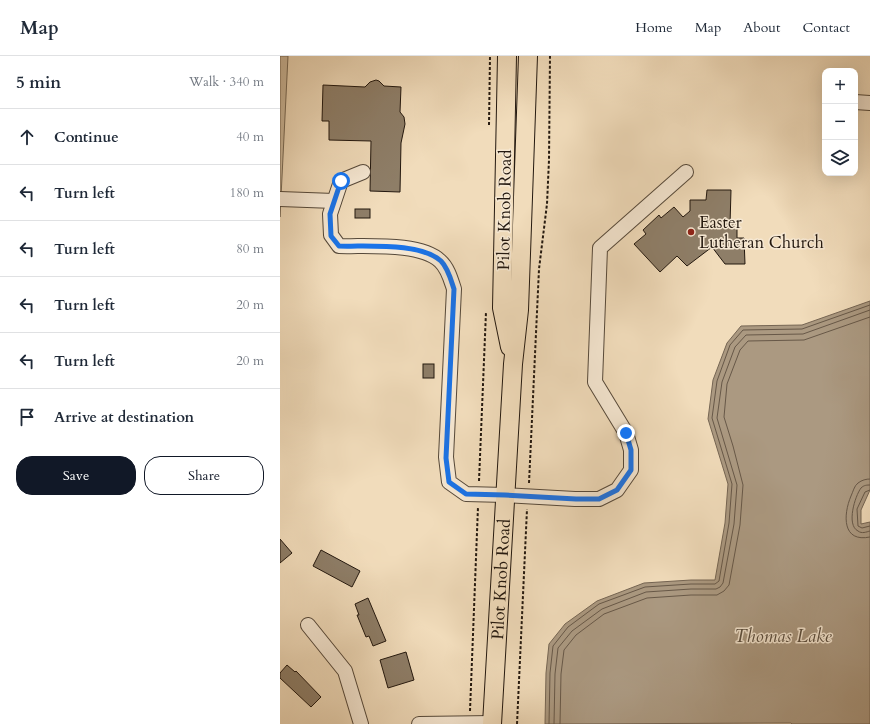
<!DOCTYPE html>
<meta charset="utf-8">
<style>
body{margin:0;font-family:Cardo,serif;background:#f6f6f7;color:#1f2937}
.controls{position:absolute;right:12px;top:12px;display:grid;overflow:hidden;border-radius:8px;box-shadow:0 4px 16px #0002}
.controls button{width:36px;height:36px;display:grid;place-items:center;padding:0;border:0;border-bottom:1px solid #e0e1e3;background:#fff;color:#1f2937;font:20px sans-serif}
.stop{position:absolute;width:12px;height:12px;margin:-9px;border:3px solid #1a73e8;border-radius:50%;background:#fff}
.stop.end{background:#1a73e8;border-color:#fff;box-shadow:0 1px 4px #0008}
.list{margin:0;padding:0;list-style:none}
h2{display:flex;justify-content:space-between;align-items:center;height:52px;margin:0;padding:0 16px;font-size:17px}
h2 small{font-size:13px;font-weight:400;color:#747a83}
.list li{display:grid;grid-template-columns:26px 1fr auto;gap:12px;align-items:center;box-sizing:border-box;height:56px;padding:0 16px;border-top:1px solid #e0e1e3}
.list b{display:block;font-size:15px;white-space:nowrap}
.list em{font-size:13px;font-style:normal;color:#747a83}
.actions{display:flex;gap:8px;padding:12px 16px}
.actions a{flex:1;padding:9px 0;border:1px solid #111827;border-radius:16px;text-align:center;font-size:14px;color:#111827}
.actions .main{background:#111827;color:#fff}
.icon{flex:none;width:22px;height:22px;fill:none;stroke:currentColor;stroke-width:2;stroke-linecap:round;stroke-linejoin:round}
.map{position:relative;flex:none;width:590px;height:668px;overflow:hidden}
header{display:flex;align-items:center;gap:24px;box-sizing:border-box;height:56px;padding:0 20px;background:#fff;border-bottom:1px solid #e0e1e3}
header strong{font-size:19px}
nav{display:flex;gap:22px;margin-inline-start:auto;font-size:14px}
main{display:flex}
aside{flex:1;background:#fff}
.map>svg:first-child{display:block}
</style>
<header>
<strong>Map</strong>
<nav><a>Home</a><a>Map</a><a>About</a><a>Contact</a></nav>
</header>
<main>
<aside>
<h2>5 min<small>Walk · 340 m</small></h2>
<ul class="list">
<li><svg class="icon" aria-label="ahead" viewBox="0 0 24 24"><path d="M12 20V5M6 11l6-6 6 6"/></svg><div><b>Continue</b></div><em>40 m</em></li>
<li><svg class="icon" aria-label="left" viewBox="0 0 24 24"><path d="M17 20v-9H6M10 6l-5 5 5 5"/></svg><div><b>Turn left</b></div><em>180 m</em></li>
<li><svg class="icon" aria-label="left" viewBox="0 0 24 24"><path d="M17 20v-9H6M10 6l-5 5 5 5"/></svg><div><b>Turn left</b></div><em>80 m</em></li>
<li><svg class="icon" aria-label="left" viewBox="0 0 24 24"><path d="M17 20v-9H6M10 6l-5 5 5 5"/></svg><div><b>Turn left</b></div><em>20 m</em></li>
<li><svg class="icon" aria-label="left" viewBox="0 0 24 24"><path d="M17 20v-9H6M10 6l-5 5 5 5"/></svg><div><b>Turn left</b></div><em>20 m</em></li>
<li><svg class="icon" aria-label="arrive" viewBox="0 0 24 24"><path d="M6 21V4h12l-3 4 3 4H6"/></svg><div><b>Arrive at destination</b></div></li>
</ul>
<div class="actions"><a class="main">Save</a><a>Share</a></div>
</aside>
<div class="map">
<svg width="590" height="668" viewBox="0 0 590 668">
<rect width="100%" height="100%" fill="#f1dcbb"/>
<filter id="stains"><feTurbulence type="fractalNoise" baseFrequency=".005" numOctaves="4"/><feColorMatrix values="0 0 0 0 .2 0 0 0 0 .09 0 0 0 0 .02 0 0 0 .5 -.17"/></filter>
<radialGradient id="worn" r=".72"><stop offset=".6" stop-color="#630" stop-opacity="0"/><stop offset="1" stop-color="#630" stop-opacity=".3"/></radialGradient>
<!-- green -->
<polygon fill="#cebb9e" stroke="#786a56" points="0,0 8,0 0,161"/>
<!-- water -->
<polygon fill="#ab9981" stroke="#756553" points="590,245 590,434 581,454 581,468 590,466 590,668 512,668 511,667 265,668 266,617 269,588 285,568 317,545 364,527 411,524 435,524 445,467 448,428 428,363 433,324 447,287 461,270 522,269"/>
<g fill="none" stroke-linecap="round" stroke-linejoin="round">
<!-- shore -->
<g stroke="#675848" stroke-width="1">
<path d="M590,423C586,423 582,424 578,427C574,430 573,436 571,440C563,459 562,487 590,481"/>
<path d="M590,429C587,429 584,429 581,432C575,440 566,469 578,475C582,478 586,476 590,475"/>
<polyline points="590,434 585,436 577,453 578,470 582,472 590,470"/>
<polyline points="269,668 270,617 273,590 288,571 319,548 365,531 411,528 435,528 439,525 449,467 452,428 432,362 437,325 450,289 463,274 522,273 590,249"/>
<polyline points="274,668 275,618 278,592 292,575 322,553 366,536 411,533 436,533 440,531 443,527 454,468 457,429 437,362 442,326 455,291 466,279 523,278 590,254"/>
<polyline points="280,668 281,618 284,594 296,579 324,558 367,542 411,539 437,539 444,535 449,529 460,469 463,429 453,390 444,361 447,328 460,294 468,285 524,284 590,261"/>
</g>
</g>
<!-- building -->
<g fill="#8e7e68" stroke="#23180f">
<polygon points="96,24 99,25 104,30 121,31 120,56 124,61 125,68 121,87 120,136 90,135 91,85 49,84 49,65 42,65 43,29 85,31 90,26"/>
<polygon points="427,134 451,134 450,169 457,169 457,182 464,182 465,208 445,208 432,191 407,210 397,200 380,216 354,188 366,178 363,174 379,159 381,162 394,151 403,161 410,155 410,144 426,144"/>
<rect x="75" y="153" width="15" height="9"/>
<rect x="143" y="308" width="11" height="14"/>
<polygon points="0,483 12,497 0,507"/>
<polygon points="41,494 80,515 72,531 33,510"/>
<polygon points="88,542 106,585 93,590 89,580 86,581 77,559 79,559 75,548"/>
<polygon points="126,596 134,624 108,632 100,604"/>
<polygon points="7,609 15,616 16,615 41,641 31,651 0,622 0,617"/>
</g>
<g fill="none" stroke-linecap="round" stroke-linejoin="round">
<!-- minor casing -->
<g stroke="#56493a" stroke-width="16">
<g id="minor">
<polyline points="575,46 590,47"/>
<path d="M83,116L61,125L50,158L51,179L59,190C86,191 140,186 160,205C168,212 171,224 174,233L166,401L169,426L186,438L225,439L295,443H319L337,434L351,414V394L346,377L315,326L320,192L406,116"/>
<polyline points="0,143 54,145"/>
<polyline points="28,569 65,615 81,668"/>
<polyline points="139,668 212,667"/>
</g>
</g>
<!-- major casing -->
<g stroke="#23180f" stroke-width="20">
<g id="major">
<polyline points="227,0 222,252 230,291"/>
<path id="s1" d="M212,668L233,308L239,254L248,0"/>
</g>
</g>
<!-- path -->
<g stroke="#23180f" stroke-width="2" stroke-dasharray="3 2" stroke-linecap="butt">
<polyline points="209,69 210,0"/>
<polyline points="199,425 206,256"/>
<polyline points="249,427 259,213 267,148 269,104 270,0"/>
<polyline points="190,655 198,451"/>
<polyline points="237,668 247,453"/>
</g>
<!-- minor -->
<use href="#minor" stroke="#f6e8d3" stroke-width="14"/>
<!-- major -->
<use href="#major" stroke="#f1dcbb" stroke-width="18"/>
</g>
<g fill="none" stroke-linecap="round" stroke-linejoin="round">
<!-- route -->
<path stroke="#1a73e8" stroke-width="5" d="M61,125L50,158L51,180L59,190C86,191 140,186 161,205C168,212 171,224 174,233L166,402L169,426L186,438L225,439L296,443H319L337,434L351,414V394L346,377"/>
</g>
<!-- markers -->
<circle fill="#8f2418" stroke="#f6e8d3" stroke-width="1.5" cx="411" cy="176" r="4"/>
<g text-anchor="middle" stroke-width="3" stroke-linejoin="round" paint-order="stroke">
<!-- street labels -->
<g font-size="17" fill="#23180f" stroke="#f6e8d3">
<text transform="translate(224 154) rotate(-89)" y="6">Pilot Knob Road</text>
<text dy="6" stroke="none"><textPath href="#s1" startOffset="145">Pilot Knob Road</textPath></text>
</g>
<!-- poi labels -->
<g font-size="17" fill="#23180f" stroke="#f6e8d3" text-anchor="start">
<text x="419" y="172">Easter<tspan x="419" dy="20">Lutheran Church</tspan></text>
</g>
<!-- water labels -->
<g font-size="18" font-style="italic" fill="#594c3d" stroke="#f6e8d3">
<text x="503" y="586">Thomas Lake</text>
</g>
</g>
<rect width="100%" height="100%" filter="url(#stains)"/>
<rect width="100%" height="100%" fill="url(#worn)"/>
</svg>
<div class="controls">
<button>+</button>
<button>−</button>
<button><svg class="icon" aria-label="layers" viewBox="0 0 24 24"><path d="M12 4l9 5-9 5-9-5zM3 14l9 5 9-5"/></svg></button>
</div>
<div class="stop" style="left:61px;top:125px"></div>
<div class="stop end" style="left:346px;top:377px"></div>
</div>
</main>
